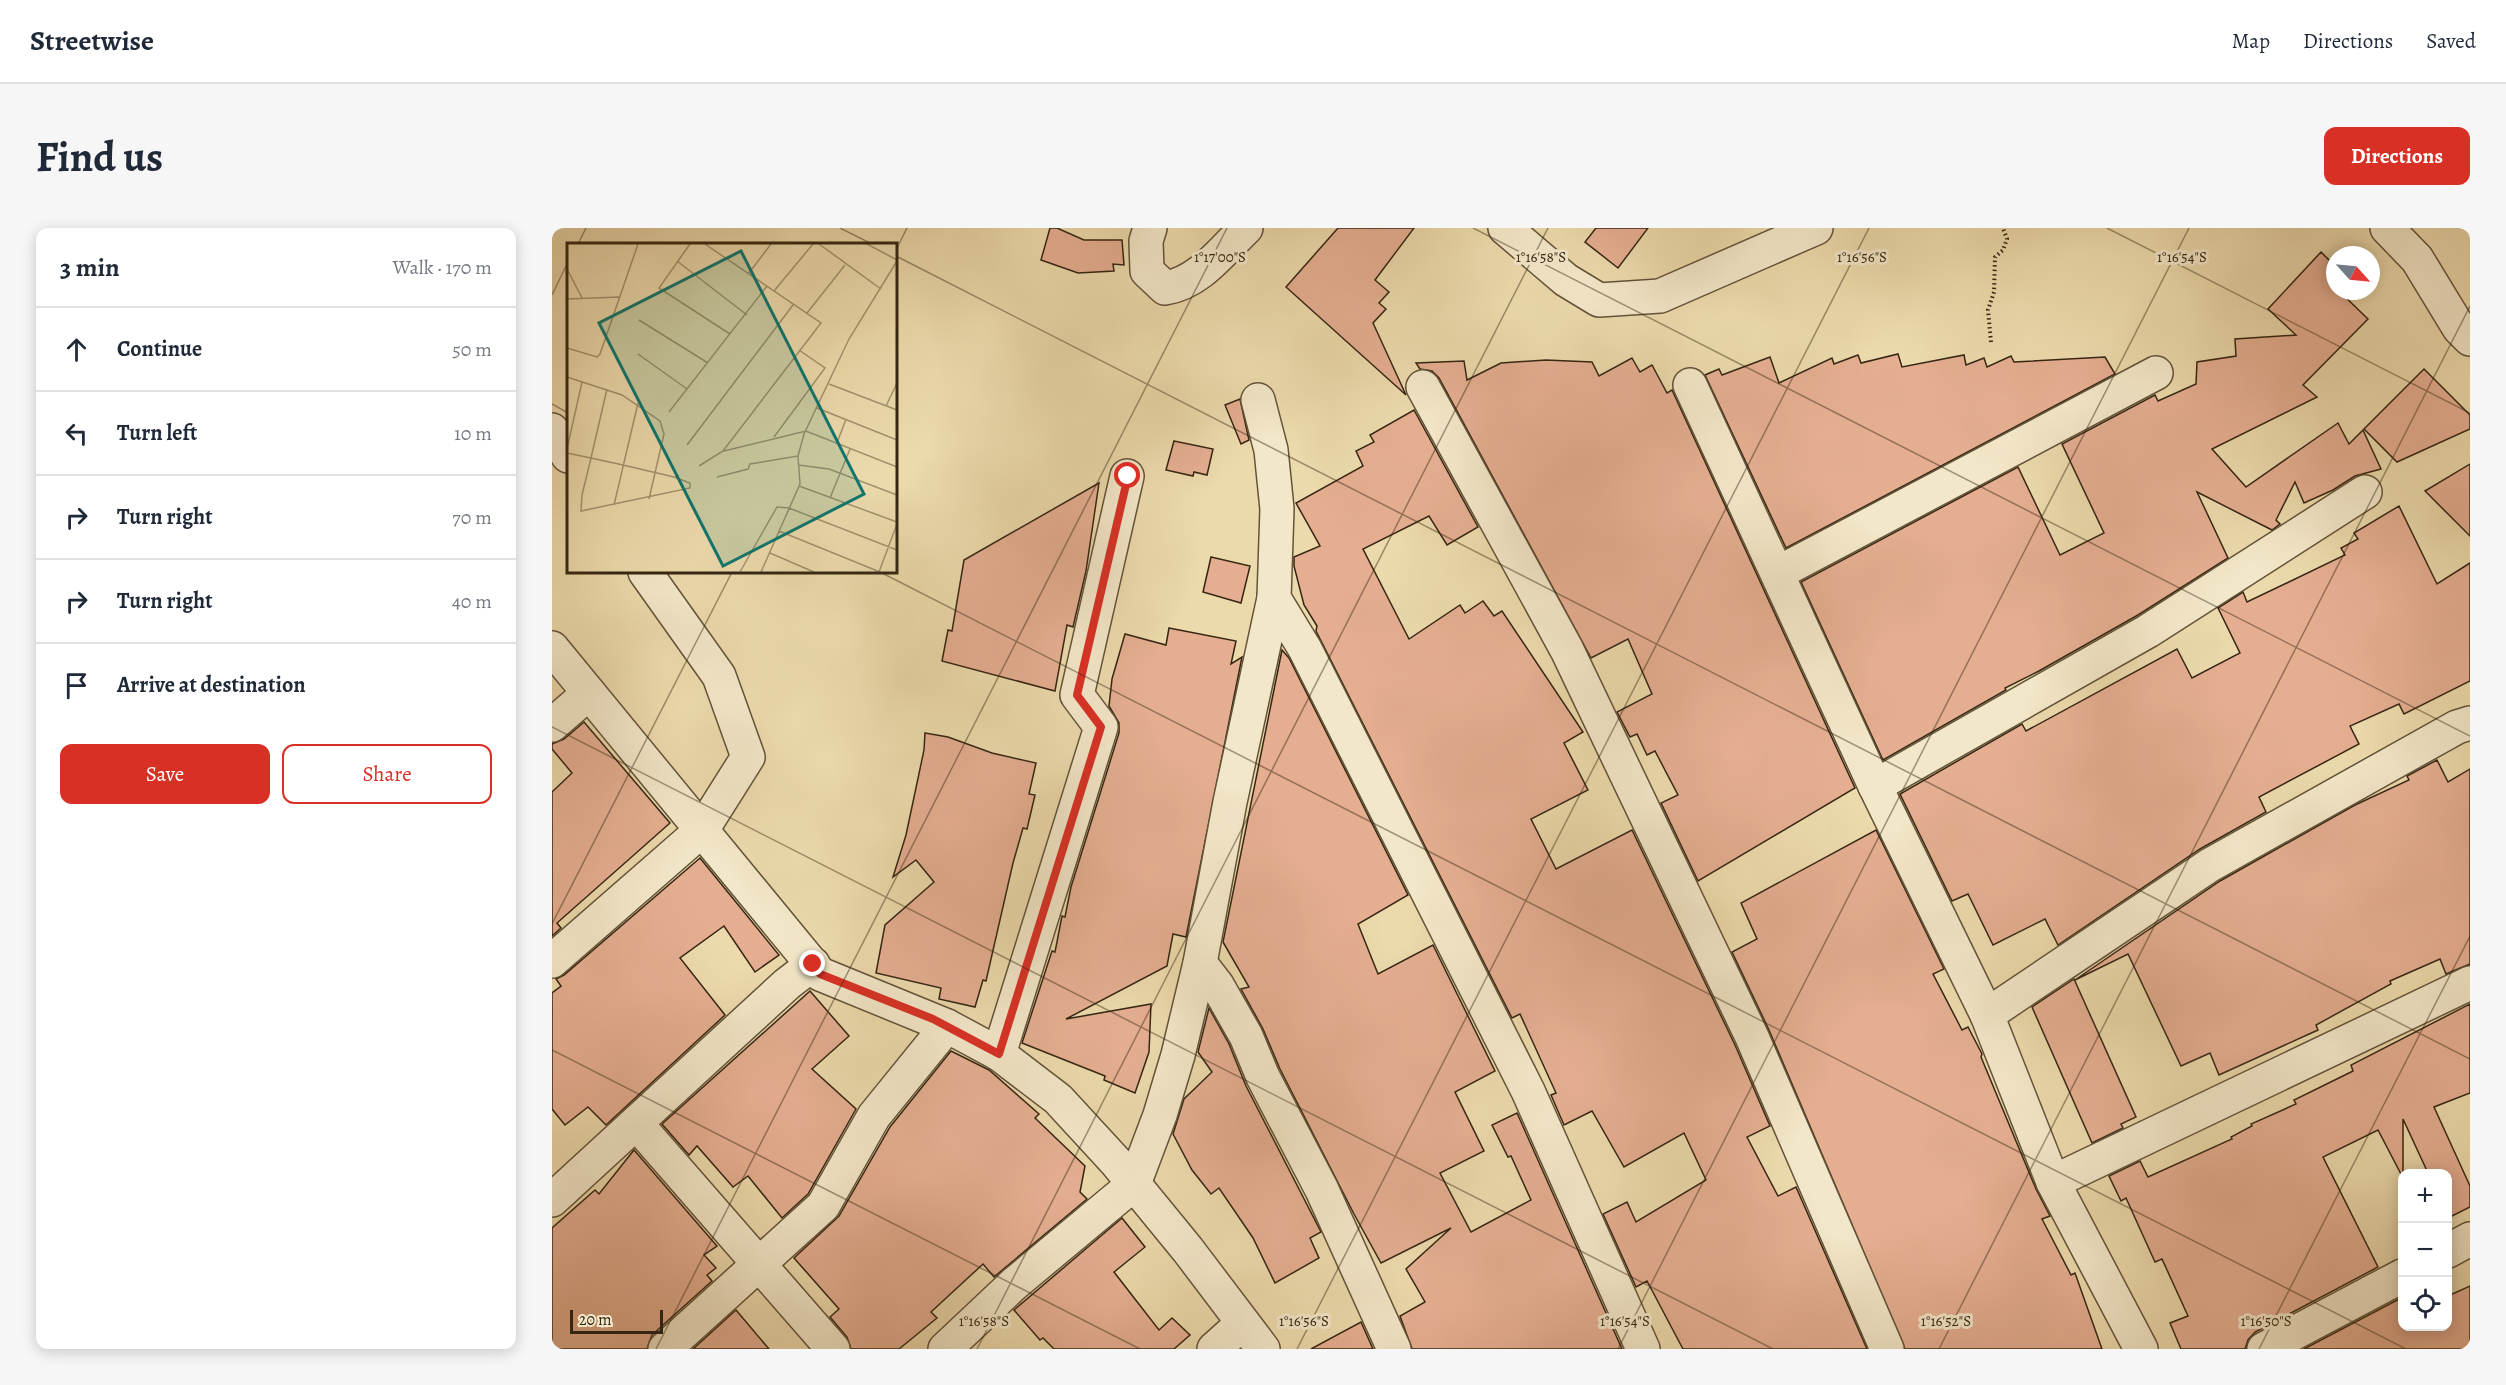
<!DOCTYPE html>
<meta charset="utf-8">
<style>
body{margin:0;font-family:Alegreya,serif;background:#f6f6f7;color:#1f2937}
.controls{position:absolute;right:18px;bottom:18px;display:grid;overflow:hidden;border-radius:12px;box-shadow:0 3px 15px #0003}
.controls button{width:54px;height:54px;display:grid;place-items:center;padding:0;border:0;border-bottom:2px solid #e0e1e3;background:#fff;color:#1f2937;font:30px sans-serif}
.compass{position:absolute;left:1774px;top:18px;width:54px;height:54px;border-radius:50%;background:#fff;box-shadow:0 3px 15px #0003;rotate:117deg}
.scale{position:absolute;left:18px;bottom:15px;width:93px;box-sizing:border-box;padding-left:6px;border:3px solid #352612;border-top:0;font-size:16px;line-height:21px;white-space:nowrap;color:#352612;-webkit-text-stroke:4px #f3e7c9;paint-order:stroke}
.stop{position:absolute;width:18px;height:18px;margin:-14px;border:4px solid #d93025;border-radius:50%;background:#fff}
.stop.end{background:#d93025;border-color:#fff;box-shadow:0 2px 6px #0008}
.list{margin:0;padding:0;list-style:none}
h2{display:flex;justify-content:space-between;align-items:center;height:78px;margin:0;padding:0 24px;font-size:26px}
h2 small{font-size:20px;font-weight:400;color:#747a83}
.list li{display:grid;grid-template-columns:39px 1fr auto;gap:18px;align-items:center;box-sizing:border-box;height:84px;padding:0 24px;border-top:2px solid #e0e1e3}
.list b{display:block;font-size:22px;white-space:nowrap}
.list em{font-size:20px;font-style:normal;color:#747a83}
.actions{display:flex;gap:12px;padding:18px 24px}
.actions a{flex:1;padding:14px 0;border:2px solid #d93025;border-radius:12px;text-align:center;font-size:21px;color:#d93025}
.actions .main{background:#d93025;color:#fff}
.icon{flex:none;width:33px;height:33px;fill:none;stroke:currentColor;stroke-width:2;stroke-linecap:round;stroke-linejoin:round}
.map{position:relative;flex:none;width:1918px;height:1121px;overflow:hidden;border-radius:12px}
header{display:flex;align-items:center;gap:36px;box-sizing:border-box;height:84px;padding:0 30px;background:#fff;border-bottom:2px solid #e0e1e3}
header strong{font-size:28px}
nav{display:flex;gap:33px;margin-inline-start:auto;font-size:21px}
.intro{display:flex;align-items:center;justify-content:space-between;box-sizing:border-box;height:144px;padding:0 36px}
h1{margin:0;font-size:42px}
.button{padding:15px 27px;border-radius:12px;background:#d93025;color:#fff;font-size:21px;font-weight:700}
main{display:flex;gap:36px;padding:0 36px}
aside{flex:1;background:#fff;border-radius:12px;box-shadow:0 3px 15px #0003}
.map>svg:first-child{display:block}
</style>
<header>
<strong>Streetwise</strong>
<nav><a>Map</a><a>Directions</a><a>Saved</a></nav>
</header>
<div class="intro"><h1>Find us</h1><a class="button">Directions</a></div>
<main>
<aside>
<h2>3 min<small>Walk · 170 m</small></h2>
<ul class="list">
<li><svg class="icon" aria-label="ahead" viewBox="0 0 24 24"><path d="M12 20V5M6 11l6-6 6 6"/></svg><div><b>Continue</b></div><em>50 m</em></li>
<li><svg class="icon" aria-label="left" viewBox="0 0 24 24"><path d="M17 20v-9H6M10 6l-5 5 5 5"/></svg><div><b>Turn left</b></div><em>10 m</em></li>
<li><svg class="icon" aria-label="right" viewBox="0 0 24 24"><path d="M7 20v-9h11M14 6l5 5-5 5"/></svg><div><b>Turn right</b></div><em>70 m</em></li>
<li><svg class="icon" aria-label="right" viewBox="0 0 24 24"><path d="M7 20v-9h11M14 6l5 5-5 5"/></svg><div><b>Turn right</b></div><em>40 m</em></li>
<li><svg class="icon" aria-label="arrive" viewBox="0 0 24 24"><path d="M6 21V4h12l-3 4 3 4H6"/></svg><div><b>Arrive at destination</b></div></li>
</ul>
<div class="actions"><a class="main">Save</a><a>Share</a></div>
</aside>
<div class="map">
<svg width="1918" height="1121" viewBox="0 0 1918 1121">
<rect width="100%" height="100%" fill="#ecdaac"/>
<filter id="stains"><feTurbulence type="fractalNoise" baseFrequency=".00333" numOctaves="4"/><feColorMatrix values="0 0 0 0 .2 0 0 0 0 .09 0 0 0 0 .02 0 0 0 .5 -.17"/></filter>
<radialGradient id="worn" r=".72"><stop offset=".6" stop-color="#630" stop-opacity="0"/><stop offset="1" stop-color="#630" stop-opacity=".3"/></radialGradient>
<!-- building -->
<g fill="#e5ae91" stroke="#352612" stroke-width="1.5">
<polygon points="498,0 505,0 532,12 570,12 572,37 561,36 562,43 526,45 489,32"/>
<polygon points="786,0 862,0 823,52 837,64 827,75 834,81 821,95 854,167 734,59"/>
<polygon points="1044,0 1096,0 1066,40 1033,14"/>
<polygon points="1769,24 1783,38 1783,63 1787,63 1816,91 1751,157 1765,169 1660,221 1694,259 1786,195 1797,216 1811,202 1829,241 1803,248 1781,262 1752,275 1743,254 1724,292 1728,296 1720,302 1645,264 1676,330 1586,387 1487,443 1453,460 1454,462 1331,532 1249,354 1466,239 1508,327 1552,305 1510,216 1603,167 1606,173 1644,156 1645,134 1684,128 1683,111 1744,107 1716,81"/>
<polygon points="1346,126 1350,139 1412,127 1414,137 1432,130 1435,139 1459,128 1462,134 1553,129 1563,146 1234,320 1153,147 1167,141 1170,147 1218,129 1227,155 1280,130 1282,136 1306,127 1309,135"/>
<polygon points="1080,130 1088,144 1100,137 1115,165 1120,162 1303,560 1146,653 1109,575 1126,567 1103,523 1095,527 1085,506 1078,509 1065,484 1100,466 1076,411 1039,430 887,150 880,143 868,141 864,135 912,133 915,152 949,135 994,132 1040,134 1047,148"/>
<polygon points="1872,141 1918,187 1918,201 1845,234 1812,201"/>
<polygon points="688,171 697,212 689,216 673,177"/>
<polygon points="862,182 926,299 895,317 877,288 811,321 857,411 908,377 913,385 931,373 942,388 950,383 1031,504 1012,515 1036,562 979,591 1004,641 1080,602 1183,817 1218,898 1195,909 1226,968 1244,959 1315,1121 1131,1121 1095,1053 1084,1059 1051,986 1075,974 1084,994 1154,952 1132,905 1072,939 1040,883 1012,897 999,867 1004,865 968,786 960,790 764,403 765,398 752,377 742,338 742,329 768,318 744,275 811,238 804,223 822,214 818,207"/>
<polygon points="622,213 661,221 655,247 642,244 641,248 614,242"/>
<polygon points="1918,236 1918,308 1873,263"/>
<polygon points="547,255 534,343 521,399 515,397 503,463 390,433 396,402 400,403 412,332"/>
<polygon points="1847,278 1885,356 1918,335 1918,453 1852,486 1847,476 1798,498 1807,516 1707,569 1714,584 1648,621 1506,717 1493,691 1441,717 1416,666 1400,673 1348,566 1470,496 1474,503 1625,421 1640,450 1688,425 1666,380 1691,364 1695,374 1793,327 1789,320 1806,311 1802,305"/>
<polygon points="659,329 698,338 689,375 651,364"/>
<polygon points="617,400 684,413 679,436 690,429 634,709 621,706 615,738 514,791 599,776 597,824 583,865 552,852 553,848 470,815 500,723 503,724 510,688 513,689 519,659 567,505 567,495 557,478 560,451 573,406 614,417"/>
<polygon points="730,422 737,430 856,667 806,696 826,746 881,717 943,843 903,864 932,923 888,945 919,1004 979,972 959,928 956,929 940,897 965,885 1070,1121 860,1121 848,1088 873,1074 854,1041 899,1000 829,1035 802,986 728,841 711,801 689,761 697,759 671,714"/>
<polygon points="32,494 118,595 5,695 9,700 0,708 0,564 20,545 0,521 0,516 12,511"/>
<polygon points="373,505 396,509 440,525 484,535 477,566 483,567 475,601 471,600 461,635 434,753 431,752 423,779 387,771 389,760 324,745 333,697 382,654 364,632 341,649 354,607 372,522"/>
<polygon points="1885,532 1896,554 1918,541 1918,736 1894,746 1888,731 1838,753 1839,756 1764,797 1766,802 1667,847 1658,825 1629,838 1576,726 1523,752 1668,653 1803,577 1857,552 1855,548"/>
<polygon points="1324,602 1392,741 1381,746 1410,802 1416,799 1430,826 1429,829 1484,961 1498,988 1490,991 1519,1047 1523,1045 1550,1121 1353,1121 1217,802 1180,724 1205,711 1189,675"/>
<polygon points="148,630 227,727 203,744 172,698 128,730 173,787 54,897 36,879 13,897 0,881 0,765 9,758 4,751 12,747"/>
<polygon points="1522,751 1584,889 1569,896 1571,900 1540,915 1480,779"/>
<polygon points="258,763 297,808 260,841 304,881 256,966 230,990 196,948 181,959 145,918 137,927 110,896"/>
<polygon points="1918,776 1918,865 1882,879 1918,958 1918,979 1896,990 1896,945 1876,945 1851,891 1851,950 1826,902 1771,929 1826,1039 1703,1104 1696,1112 1693,1121 1629,1121 1618,1095 1636,1088 1610,1031 1603,1034 1574,970 1569,973 1557,948 1588,933 1596,949 1680,911 1679,909 1700,898 1699,896 1744,876 1742,872 1801,843 1799,837"/>
<polygon points="657,780 677,816 694,858 769,1004 758,1010 767,1030 723,1055 701,1010 667,960 659,966 640,942 621,906 632,871 660,844 646,824"/>
<polygon points="399,823 437,842 487,886 483,890 533,938 528,964 535,971 442,1049 431,1036 379,1084 385,1090 347,1121 299,1121 295,1109 278,1089 287,1081 242,1030 287,988 338,899"/>
<polygon points="82,922 165,1018 152,1027 164,1040 155,1047 160,1053 100,1107 95,1121 0,1121 0,1000 43,962 47,966"/>
<polygon points="570,990 593,1019 562,1044 607,1102 620,1090 638,1107 622,1121 502,1121 491,1110 488,1112 462,1082"/>
<polygon points="1918,1058 1918,1121 1752,1121 1851,1069 1851,1098 1896,1098 1896,1068"/>
<polygon points="184,1082 217,1121 141,1121"/>
<polygon points="809,1094 821,1121 759,1121"/>
</g>
<g fill="none" stroke-linecap="round" stroke-linejoin="round">
<!-- street casing -->
<g stroke="#635338" stroke-width="36">
<g id="street">
<path d="M598,0L594,13L595,43L613,60C647,55 670,23 694,0"/>
<polyline points="953,0 1014,52 1047,72 1108,68 1264,0"/>
<polyline points="1835,0 1865,31 1907,100 1918,111"/>
<polyline points="1138,157 1323,558 1435,787 1501,954 1589,1121"/>
<polyline points="871,159 1015,422 1200,809 1335,1121"/>
<polyline points="706,172 719,222 725,281 722,370 753,421 976,863 1091,1121"/>
<polyline points="0,202 16,228"/>
<polyline points="1226,345 1604,145"/>
<polyline points="0,420 268,746 395,798 447,826 506,871 564,934 636,1022 711,1121"/>
<polyline points="0,497 37,465"/>
<polyline points="1323,558 1596,403 1813,264"/>
<polyline points="0,733 150,602 196,529 167,448 93,344"/>
<polyline points="648,735 665,757 694,808 711,849 770,962 842,1121"/>
<polyline points="1435,787 1658,637 1905,499 1918,495"/>
<polyline points="447,826 549,499 525,467 575,248"/>
<polyline points="84,895 281,1121"/>
<polyline points="1501,954 1918,755"/>
<polyline points="0,972 235,756 261,736"/>
<polyline points="1896,1023 1918,1011"/>
<polyline points="113,1121 271,978 322,888 395,798"/>
<polyline points="393,1121 462,1056 582,956 608,887 626,827 648,735 678,574 722,370"/>
<polyline points="662,1121 691,1095"/>
<polyline points="1712,1121 1850,1048"/>
</g>
</g>
<!-- path -->
<polyline stroke="#352612" stroke-width="4" stroke-dasharray="1.5 3" stroke-linecap="butt" points="1439,114 1436,82 1442,64 1443,29 1451,22 1455,11 1451,0"/>
<!-- street -->
<use href="#street" stroke="#f3e7c9" stroke-width="33"/>
</g>
<g fill="none" stroke-linecap="round" stroke-linejoin="round">
<!-- route -->
<polyline stroke="#d93025" stroke-width="8" points="261,736 268,746 381,791 447,826 549,499 525,467 576,248"/>
</g>
<!-- ticks -->
<path fill="none" stroke="#352612" stroke-width="1.5" stroke-opacity="0.45" d="M288,0L320,16M921,0L1918,508M1555,0L1918,185M26,16L34,0M344,22L355,0M344,28L1918,831M0,67L16,34M0,176L16,185M328,344L1854,1121M0,499L1221,1121M0,696L180,344M0,822L588,1121M104,1121L675,0M425,1121L996,0M745,1121L1317,0M1066,1121L1637,0M1387,1121L1918,78M1707,1121L1918,708"/>
<!-- overview -->
<g transform="translate(15 15)">
<rect width="330" height="330" fill="#ecdaac"/>
<path fill="none" stroke="#a3926e" stroke-width="1.5" d="M123,1L92,45L163,91M252,1L314,46M300,1L330,17M110,18L180,72M0,26L15,55M182,30L204,1M207,48L246,1M0,56L52,54M240,70L278,22M72,77L141,120M0,105L30,114L33,111L71,1M71,111L120,146M0,134L55,152L93,178L97,191L82,256M262,141L330,167M319,163L330,140M250,165L330,197M102,169L200,43M207,194L258,125L232,107M270,200L279,176M120,202L226,62M0,206L15,139M157,208L239,188L330,224M0,210L24,215L56,222L107,234L123,240V245L14,268L15,252L24,215L40,146M231,222L262,226L330,252M132,223L156,208L254,80L138,1M150,234L181,226L183,221L231,213M232,243L330,279M263,255L283,206M47,262L71,160M212,288L313,329M203,310L247,329M173,329L210,264L222,265L330,307M194,329L233,241L231,213L237,191L282,96L330,18M312,329L330,281"/>
<path fill="#0f766e" fill-opacity="0.15" stroke="#0f766e" stroke-width="3" d="M174,8L297,251L156,323L32,80Z"/>
<rect width="330" height="330" fill="none" stroke="#352612" stroke-width="3"/>
</g>
<g font-size="15" text-anchor="middle" fill="#352612" stroke="#f3e7c9" stroke-width="6" stroke-linejoin="round" paint-order="stroke">
<text x="668" y="34">1°17'00"S</text>
<text x="989" y="34">1°16'58"S</text>
<text x="1310" y="34">1°16'56"S</text>
<text x="1630" y="34">1°16'54"S</text>
<text x="432" y="1098">1°16'58"S</text>
<text x="752" y="1098">1°16'56"S</text>
<text x="1073" y="1098">1°16'54"S</text>
<text x="1394" y="1098">1°16'52"S</text>
<text x="1714" y="1098">1°16'50"S</text>
</g>
<rect width="100%" height="100%" filter="url(#stains)"/>
<rect width="100%" height="100%" fill="url(#worn)"/>
</svg>
<div class="controls">
<button>+</button>
<button>−</button>
<button><svg class="icon" aria-label="locate" viewBox="0 0 24 24"><circle cx="12" cy="12" r="6"/><path d="M12 2v4M12 18v4M2 12h4M18 12h4"/></svg></button>
</div>
<svg class="compass" viewBox="-18 -18 36 36"><path d="M0-13l5 13h-10z" fill="#e53935"/><path d="M0 13l5-13h-10z" fill="#747a83"/></svg>
<div class="scale">20 m</div>
<div class="stop" style="left:576px;top:248px"></div>
<div class="stop end" style="left:261px;top:736px"></div>
</div>
</main>
